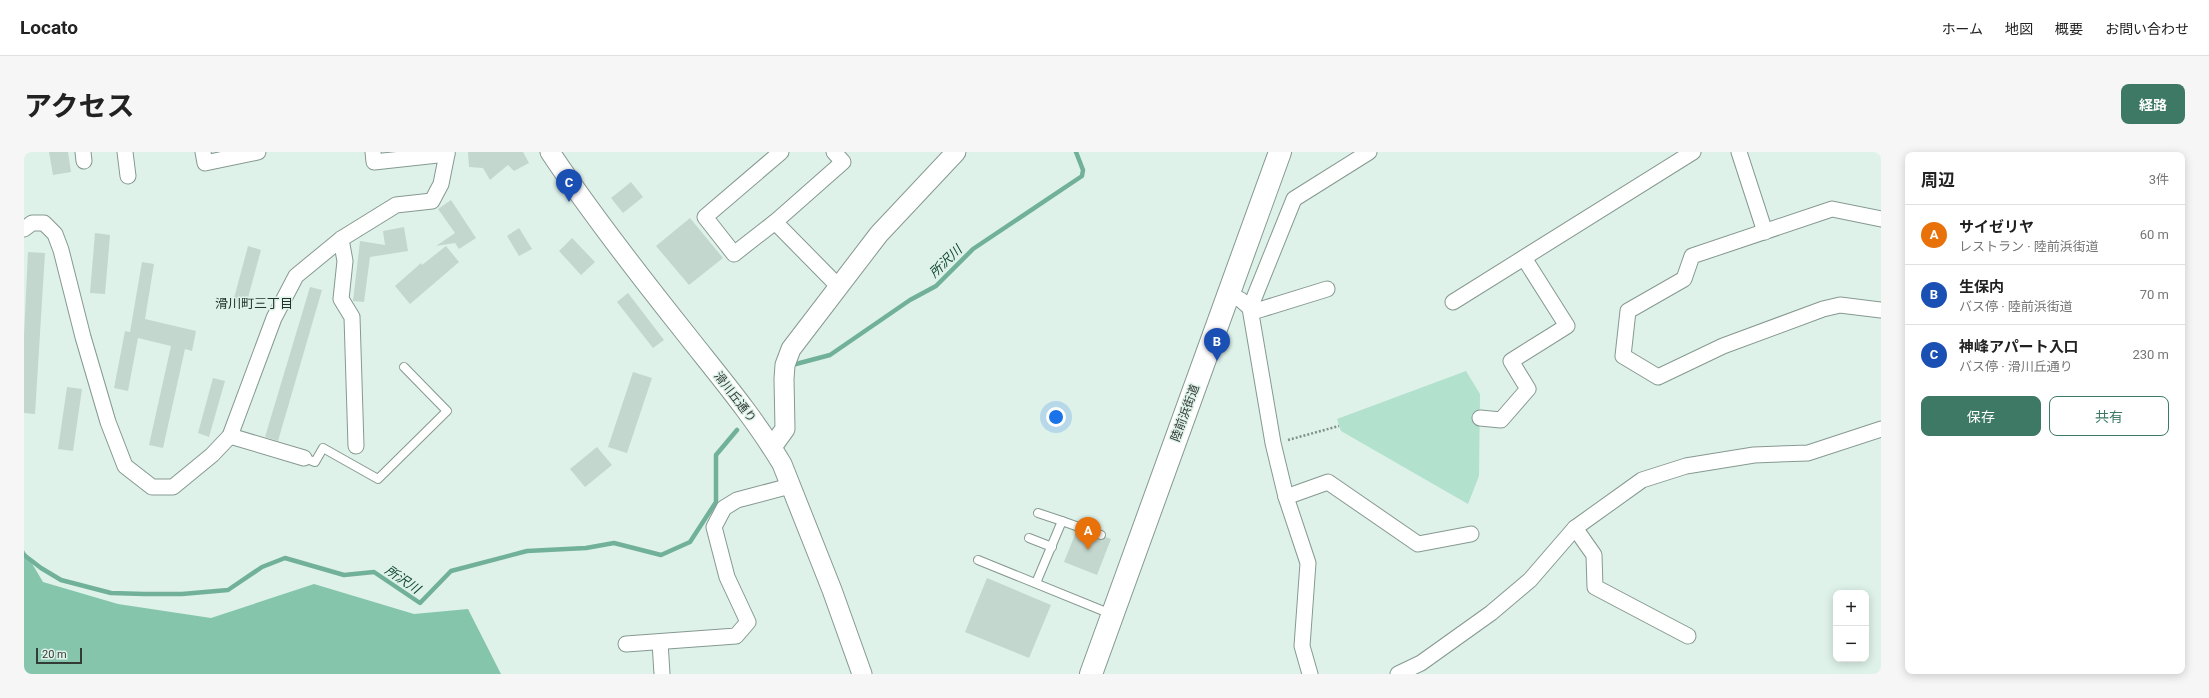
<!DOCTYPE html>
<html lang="ja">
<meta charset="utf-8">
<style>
body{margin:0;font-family:Roboto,"Noto Sans JP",sans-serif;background:#f6f6f6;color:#222}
.controls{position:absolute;right:12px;bottom:12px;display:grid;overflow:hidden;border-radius:8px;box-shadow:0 2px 10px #0003}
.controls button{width:36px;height:36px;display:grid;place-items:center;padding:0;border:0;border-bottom:1px solid #e0e0e0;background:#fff;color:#222;font:20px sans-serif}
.scale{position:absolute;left:12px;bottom:10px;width:46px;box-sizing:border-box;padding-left:4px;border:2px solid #333b37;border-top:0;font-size:11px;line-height:14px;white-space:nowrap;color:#333b37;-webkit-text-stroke:3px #def2e9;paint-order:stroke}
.you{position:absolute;left:1032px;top:265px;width:14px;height:14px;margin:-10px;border:3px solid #fff;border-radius:50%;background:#1a73e8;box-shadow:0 0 0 6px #1a73e833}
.badge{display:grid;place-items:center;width:26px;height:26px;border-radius:50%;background:#3d7964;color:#fff;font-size:13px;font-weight:700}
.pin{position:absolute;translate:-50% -33px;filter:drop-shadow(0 1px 2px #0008)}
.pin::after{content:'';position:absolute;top:21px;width:14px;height:12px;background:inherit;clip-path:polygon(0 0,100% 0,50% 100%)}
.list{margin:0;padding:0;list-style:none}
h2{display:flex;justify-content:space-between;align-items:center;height:52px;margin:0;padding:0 16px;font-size:17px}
h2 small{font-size:13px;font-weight:400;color:#767676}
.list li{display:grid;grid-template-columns:26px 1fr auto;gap:12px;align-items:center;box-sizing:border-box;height:60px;padding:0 16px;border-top:1px solid #e0e0e0}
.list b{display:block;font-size:15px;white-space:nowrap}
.list p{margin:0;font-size:13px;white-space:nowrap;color:#767676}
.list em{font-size:13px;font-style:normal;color:#767676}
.actions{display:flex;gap:8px;padding:12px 16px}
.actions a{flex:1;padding:9px 0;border:1px solid #3d7964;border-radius:8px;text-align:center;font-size:14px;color:#3d7964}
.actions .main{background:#3d7964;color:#fff}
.map{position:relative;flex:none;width:1857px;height:522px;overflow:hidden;border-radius:8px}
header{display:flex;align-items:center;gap:24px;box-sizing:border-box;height:56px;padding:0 20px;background:#fff;border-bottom:1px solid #e0e0e0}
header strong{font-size:19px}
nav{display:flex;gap:22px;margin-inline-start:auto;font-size:14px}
.intro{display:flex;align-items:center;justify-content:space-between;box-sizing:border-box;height:96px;padding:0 24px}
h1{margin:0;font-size:28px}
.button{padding:10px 18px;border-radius:8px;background:#3d7964;color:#fff;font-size:14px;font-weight:700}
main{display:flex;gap:24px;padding:0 24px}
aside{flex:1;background:#fff;border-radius:8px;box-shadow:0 2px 10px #0003}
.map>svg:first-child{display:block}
</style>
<header>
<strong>Locato</strong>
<nav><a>ホーム</a><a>地図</a><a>概要</a><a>お問い合わせ</a></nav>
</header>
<div class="intro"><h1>アクセス</h1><a class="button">経路</a></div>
<main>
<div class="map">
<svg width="1857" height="522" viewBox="0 0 1857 522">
<rect width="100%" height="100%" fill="#def2e9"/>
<!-- green -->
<polygon fill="#b2e1ce" points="1442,219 1456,242 1455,324 1444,352 1317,279 1313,267"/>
<!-- forest -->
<polygon fill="#85c5ac" points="0,398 19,430 94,452 187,466 290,432 390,462 444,457 477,522 0,522"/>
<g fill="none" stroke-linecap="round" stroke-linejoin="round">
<!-- stream -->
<g stroke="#71b199" stroke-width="4.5">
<polyline points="772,212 806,203 886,148 912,134 949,97 1058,24 1059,18 1052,0"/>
<polyline points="0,403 17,416 37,428 87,441 120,442 158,442 204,438 238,415 261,406 320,423 350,420 396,451 427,419 503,399 562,396 590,391 637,403 666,390 692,350 692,303 713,278"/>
</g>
</g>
<!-- building -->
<g fill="#c4d7cf">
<polygon points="25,0 44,0 47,20 29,23"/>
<polygon points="444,0 499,0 505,11 490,19 484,13 466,28 459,16 445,15"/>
<polygon points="607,30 619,45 599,61 587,46"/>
<polygon points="427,48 452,86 435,97 431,91 412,94 431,81 414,57"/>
<polygon points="666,66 699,106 665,133 632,94"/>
<polygon points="380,75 384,99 346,105 340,150 329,149 336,89 361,93 359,79"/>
<polygon points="495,76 508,97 495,104 483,84"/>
<polygon points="71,81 86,83 81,142 66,141"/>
<polygon points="548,86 571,110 557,123 535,99"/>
<polygon points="224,94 237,98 222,153 209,150"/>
<polygon points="422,94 435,110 386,152 371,134 397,111 398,113"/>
<polygon points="4,100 21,101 11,262 0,261 0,183"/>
<polygon points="118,110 130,112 121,167 172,179 168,199 161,197 139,296 125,293 147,194 114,186 104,239 90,236 101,179 106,180"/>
<polygon points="286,135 298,138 254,289 241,285"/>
<polygon points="604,141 640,188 629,196 593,150"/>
<polygon points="609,220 628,226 603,301 584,295"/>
<polygon points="189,226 201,229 185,285 174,281"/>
<polygon points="43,235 58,237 49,299 34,297"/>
<polygon points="573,295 588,313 561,335 546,317"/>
<polygon points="1052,380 1076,388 1082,385 1087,387 1073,423 1040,410"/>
<polygon points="963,426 1027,453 1005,506 941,480"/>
</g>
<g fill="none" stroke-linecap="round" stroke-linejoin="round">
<!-- service casing -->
<g stroke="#869991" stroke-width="10">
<g id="service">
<polyline points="280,306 291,310 299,296 354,327 423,259 380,215"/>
<polyline points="1014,361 1038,369"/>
<polyline points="1005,386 1028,395"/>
<polyline points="954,408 1087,462"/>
<polyline points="1012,431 1038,369 1077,383"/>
</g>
</g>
<!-- minor casing -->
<g stroke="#869991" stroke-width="17">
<g id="minor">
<polyline points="59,0 60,9"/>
<polyline points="101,0 104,24"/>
<polyline points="179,0 181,11 234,0"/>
<polyline points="349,0 350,10 423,2 423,0"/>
<polyline points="757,0 681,65 710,102 751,70 819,10 810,0"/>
<polyline points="1715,0 1741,80"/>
<polyline points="1857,67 1808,57 1668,104 1660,127 1604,159 1599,204 1634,225 1699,194 1799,157 1816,153 1857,158"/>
<polyline points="751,70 814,134"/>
<polyline points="0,77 8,71 20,71 31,82 37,98 59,185 84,270 101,314 128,335 149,335 188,303 206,284 250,166 272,124 317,87 372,53 408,49 417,32 423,2"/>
<polyline points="317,87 321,109 317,147 328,165 332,294"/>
<polyline points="1303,137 1235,158 1226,156 1270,47 1345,0"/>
<polyline points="1205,142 1217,148 1226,156 1249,291 1262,345 1284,411 1278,494 1286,522"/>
<polyline points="1429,150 1669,0"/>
<polyline points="1456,266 1477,268 1504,237 1487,209 1543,174 1500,106"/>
<polyline points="206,284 280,306"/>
<polyline points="1262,345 1304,330 1394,392 1447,382"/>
<polyline points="1551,376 1570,403 1571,435 1664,484"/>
<polyline points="636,490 638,522"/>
<polyline points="602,492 712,484 724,470 703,425 690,375 700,356 713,348 766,334"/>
<polyline points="1374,522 1397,511 1467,461 1506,428 1551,376 1618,328 1662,314 1730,303 1784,301 1857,277"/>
</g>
</g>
<!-- tertiary casing -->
<g stroke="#869991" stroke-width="21">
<g id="tertiary">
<path d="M526,0C568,63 615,123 662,182C695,224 730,265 758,312L808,438L838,522"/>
<polyline points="748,295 761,277 760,227 761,213 767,197 855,82 932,0"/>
</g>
</g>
<!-- trunk casing -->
<g stroke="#869991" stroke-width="24">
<polyline id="trunk" points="1067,522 1256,0"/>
</g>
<!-- path -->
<polyline stroke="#818f89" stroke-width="2.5" stroke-dasharray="2 2" stroke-linecap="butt" points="1264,288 1315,274"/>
<!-- service -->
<use href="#service" stroke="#fff" stroke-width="8"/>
<!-- minor -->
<use href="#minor" stroke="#fff" stroke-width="15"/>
<!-- tertiary -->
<use href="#tertiary" stroke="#fff" stroke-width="19"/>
<!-- trunk -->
<use href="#trunk" stroke="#fff" stroke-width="22"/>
</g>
<g text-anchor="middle" stroke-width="3" stroke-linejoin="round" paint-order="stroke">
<!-- street labels -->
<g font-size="12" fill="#333b37" stroke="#def2e9">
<text transform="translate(711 245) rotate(52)" y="4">滑川丘通り</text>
<text transform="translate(1161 261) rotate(-70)" y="4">陸前浜街道</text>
</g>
<!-- water labels -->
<g font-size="13" font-style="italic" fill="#0f4535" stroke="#def2e9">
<text transform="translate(921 109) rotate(-44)" y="5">所沢川</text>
<text transform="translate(379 427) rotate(34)" y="5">所沢川</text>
</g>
<!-- neighbourhood labels -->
<g font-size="13" fill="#22322c" stroke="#def2e9">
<text x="230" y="156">滑川町三丁目</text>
</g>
</g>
</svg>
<div class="controls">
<button>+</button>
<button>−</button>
</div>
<div class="scale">20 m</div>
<div class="you"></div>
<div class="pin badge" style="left:1064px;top:398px;background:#e8710a">A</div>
<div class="pin badge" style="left:1193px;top:209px;background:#1a4fb4">B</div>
<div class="pin badge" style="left:545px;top:50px;background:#1a4fb4">C</div>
</div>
<aside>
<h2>周辺<small>3件</small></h2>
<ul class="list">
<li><span class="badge" style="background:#e8710a">A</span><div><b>サイゼリヤ</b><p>レストラン · 陸前浜街道</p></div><em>60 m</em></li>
<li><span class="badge" style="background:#1a4fb4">B</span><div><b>生保内</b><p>バス停 · 陸前浜街道</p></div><em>70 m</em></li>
<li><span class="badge" style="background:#1a4fb4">C</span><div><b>神峰アパート入口</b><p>バス停 · 滑川丘通り</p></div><em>230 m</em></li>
</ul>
<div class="actions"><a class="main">保存</a><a>共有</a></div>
</aside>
</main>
